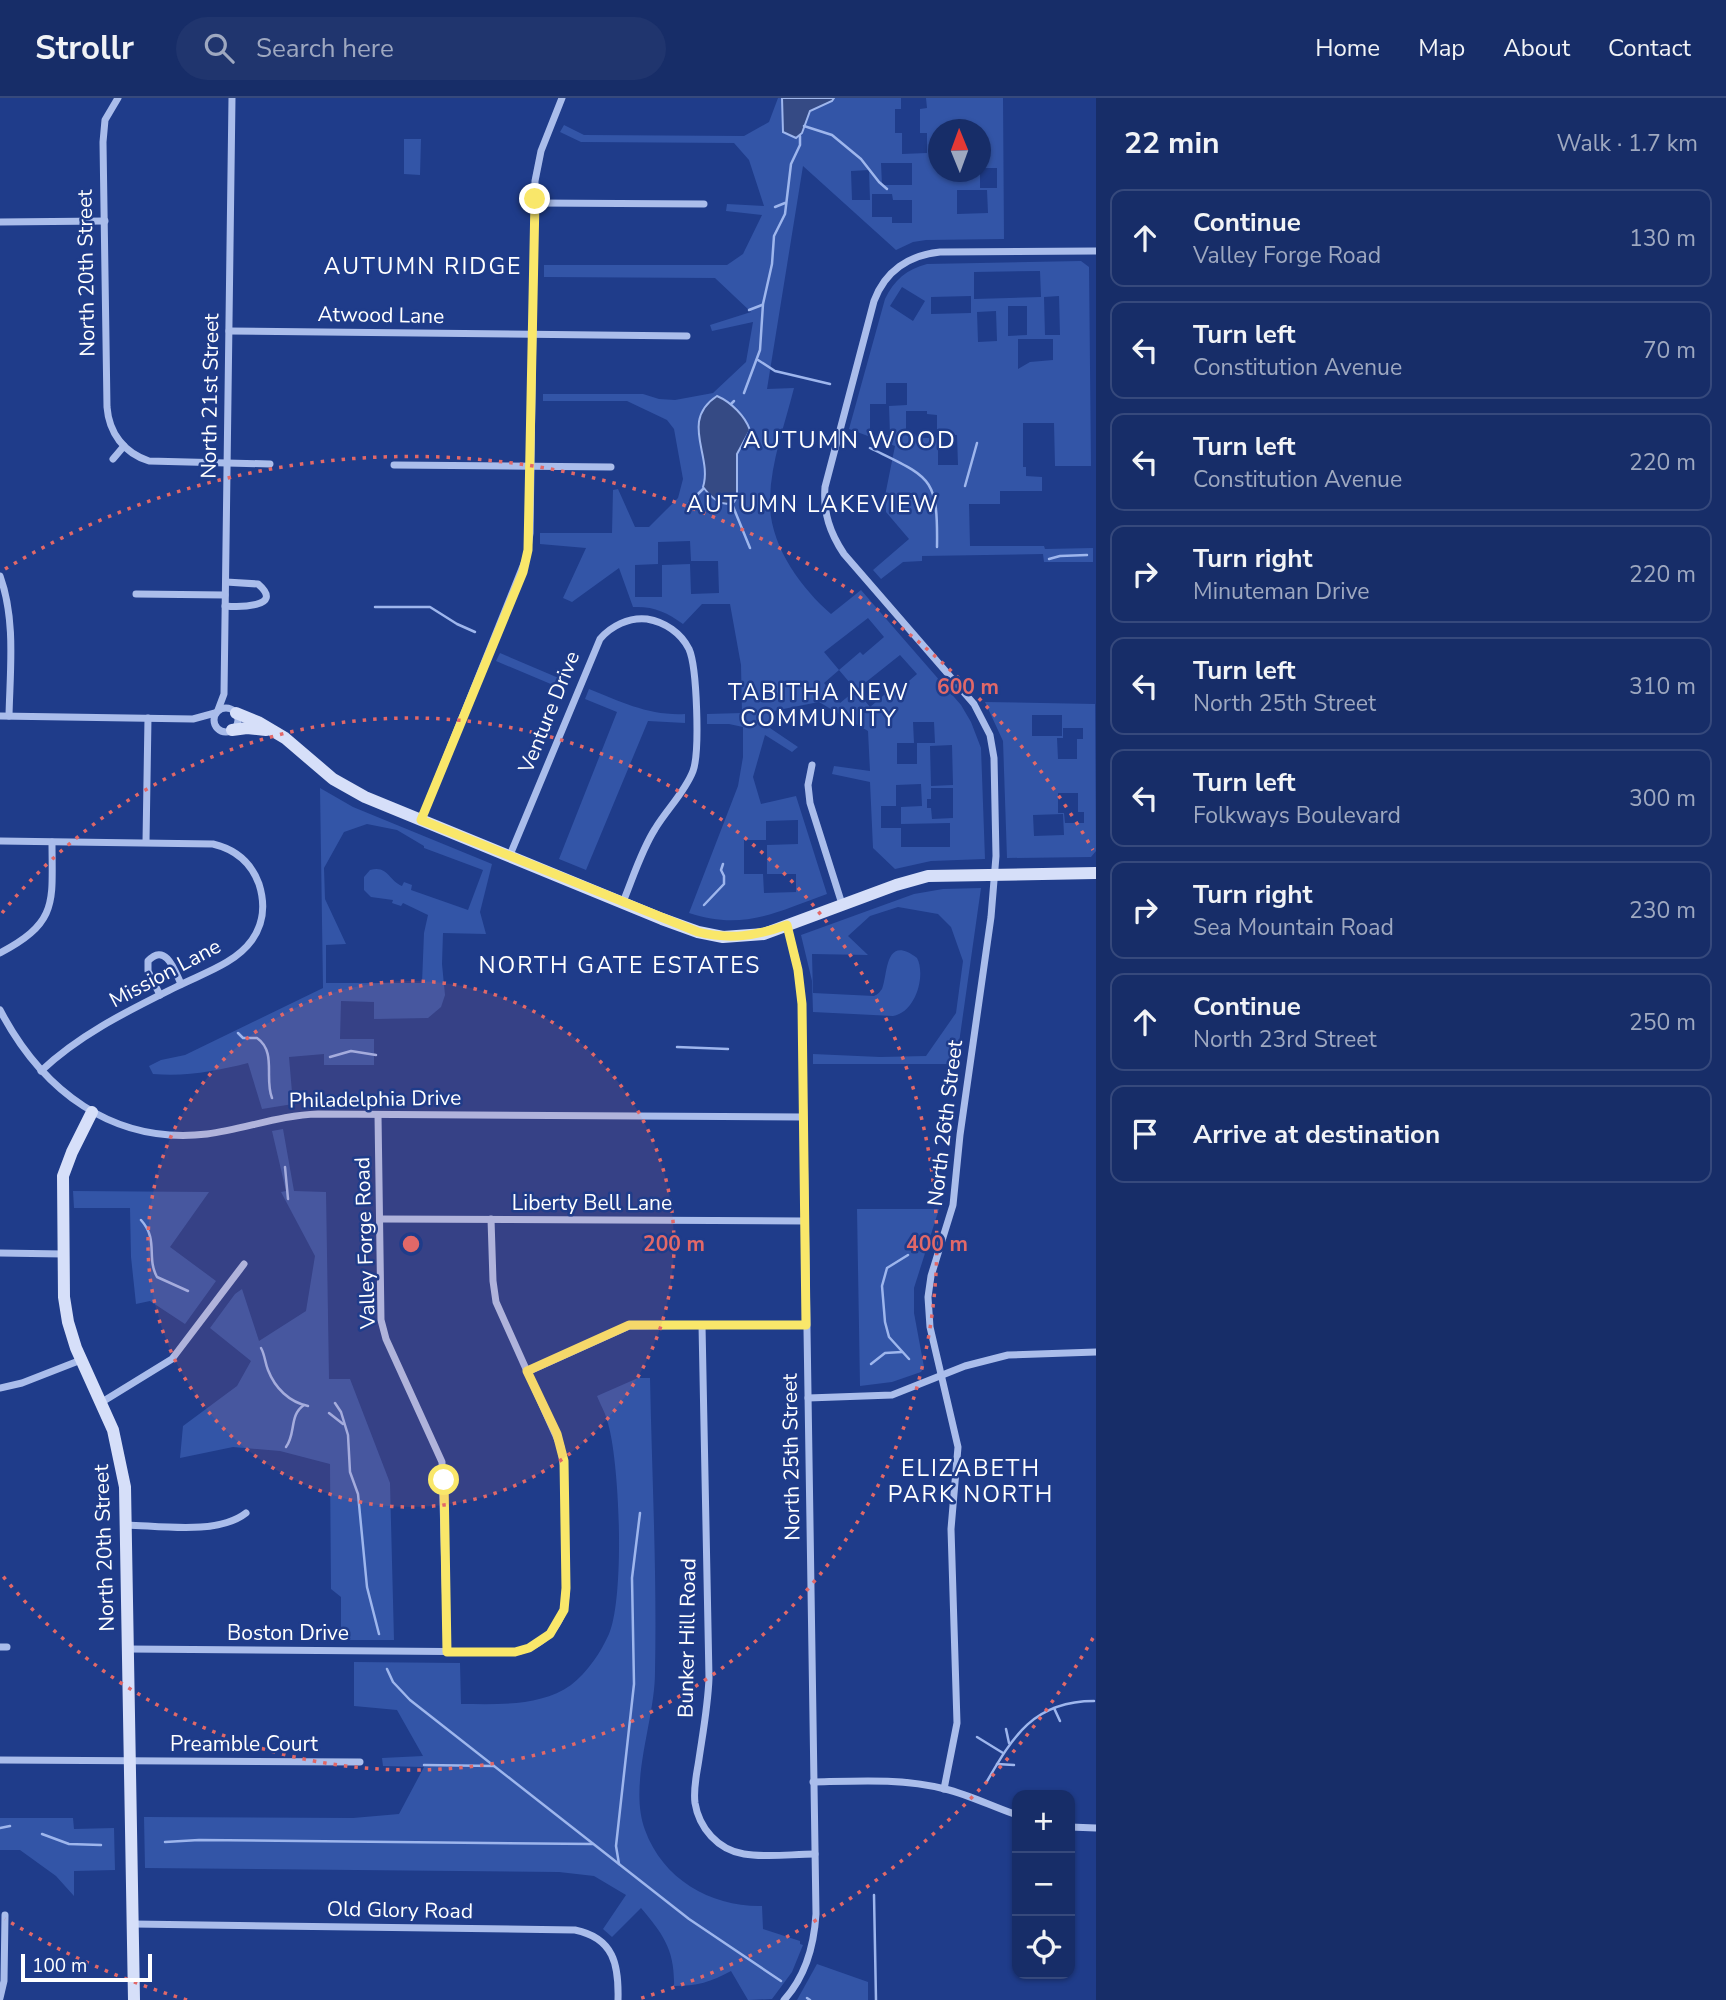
<!DOCTYPE html>
<meta charset="utf-8">
<style>
body{margin:0;font-family:"Nunito Sans",sans-serif;background:#20356e;color:#f1f3f6}
.controls{position:absolute;right:21px;bottom:21px;display:grid;overflow:hidden;border-radius:14px;box-shadow:0 2px 5px #0004}
.controls button{width:63px;height:63px;display:grid;place-items:center;padding:0;border:0;border-bottom:2px solid #36497c;background:#172d68;color:#f1f3f6;font:35px sans-serif}
.compass{position:absolute;left:928px;top:21px;width:63px;height:63px;border-radius:50%;background:#172d68;box-shadow:0 2px 5px #0004;rotate:359deg}
.scale{position:absolute;left:21px;bottom:18px;width:131px;box-sizing:border-box;padding-left:7px;border:4px solid #fff;border-top:0;font-size:19px;line-height:24px;white-space:nowrap;color:#fff;-webkit-text-stroke:5px #1f3c8a;paint-order:stroke}
.stop{position:absolute;width:21px;height:21px;margin:-16px;border:5px solid #f9e76a;border-radius:50%;background:#fff}
.stop.end{background:#f9e76a;border-color:#fff;box-shadow:0 2px 7px #0008}
.list{margin:0;padding:0;list-style:none}
h2{display:flex;justify-content:space-between;align-items:center;height:91px;margin:0;padding:0 28px;font-size:30px}
h2 small{font-size:23px;font-weight:400;color:#9ea8c0}
.list li{display:grid;grid-template-columns:46px 1fr auto;gap:21px;align-items:center;box-sizing:border-box;height:98px;margin:0 14px 14px;padding:0 14px;border:2px solid #36497c;border-radius:14px}
.list b{display:block;font-size:26px;white-space:nowrap}
.list p{margin:0;font-size:23px;white-space:nowrap;color:#9ea8c0}
.list em{font-size:23px;font-style:normal;color:#9ea8c0}
.icon{flex:none;width:38px;height:38px;fill:none;stroke:currentColor;stroke-width:2;stroke-linecap:round;stroke-linejoin:round}
.map{position:relative;flex:none;width:1096px;height:1902px;overflow:hidden}
header{display:flex;align-items:center;gap:42px;box-sizing:border-box;height:98px;padding:0 35px;background:#172d68;border-bottom:2px solid #36497c}
header strong{font-size:33px}
nav{display:flex;gap:38px;margin-inline-start:auto;font-size:24px}
.search{width:490px;height:63px;background:#20356e;display:flex;align-items:center;gap:18px;box-sizing:border-box;padding:0 24px;border-radius:38px;color:#9ea8c0;font-size:26px}
main{display:flex}
aside{flex:1;background:#172d68}
.map>svg:first-child{display:block}
</style>
<header>
<strong>Strollr</strong>
<div class="search"><svg class="icon" aria-label="search" viewBox="0 0 24 24"><circle cx="10" cy="10" r="6"/><path d="M15 15l6 6"/></svg>Search here</div>
<nav><a>Home</a><a>Map</a><a>About</a><a>Contact</a></nav>
</header>
<main>
<div class="map">
<svg width="1096" height="1902" viewBox="0 0 1096 1902">
<rect width="100%" height="100%" fill="#1f3c8a"/>
<!-- green -->
<g fill="#3355a7" fill-rule="evenodd">
<path d="M778,0H901V11H895V35H902V56L927,55V35H920V11L927,10L926,0H1003L1004,141L926,142L913,144L896,152L803,68L767,291L794,290C785,326 771,363 770,401C768,445 800,489 831,516L861,492L961,607L971,624L981,650L985,761L931,763L895,771L873,750L870,684L832,676L834,668L870,673L868,633L819,604L773,613L767,628L798,649L792,654L765,637L753,679L761,706L796,698L827,796C777,814 743,833 689,815L738,688L743,659V629L729,626H707V616L742,615L741,567L730,506H702L683,526C667,514 653,508 633,509L619,470L572,504L563,500L586,450L540,446V435H612L613,392L618,391L635,429H649L678,400L683,381L674,331L667,322L627,303H543V296H643L659,301L675,302L713,295L746,264L753,224L712,233L710,227L751,214L715,180L544,179V167H727L743,156L762,117L726,113L727,106L764,108L749,62L734,45L581,44L560,34L564,27L584,37L744,38L769,24ZM939,32H981L982,66L981,70H997V90H980V74H939ZM881,65H912V87H882ZM869,72L870,102H852L851,73ZM987,92L988,115L957,116V92ZM872,96H892L893,102H912V125H892V119H872ZM690,443L691,463H718L719,495L691,496L690,466L662,467V499H635V467L658,466V444ZM868,520L884,539L863,557L860,554L839,572L824,554ZM900,557L917,576L895,595L891,591L870,609L856,592ZM839,572L856,592L840,605L824,585ZM913,624H934L935,645H917V666H897V645H914ZM952,647L953,687L931,688L930,648ZM921,686L922,708L901,709V726L950,725V749H901V730H881V708H896V687ZM931,690H953V720L932,721L931,710H927V701H931ZM798,722V746L767,747V776H796V794L764,795L763,776H744V742H766V723Z"/>
<polygon points="404,41 421,41 420,77 404,76"/>
<path d="M1081,163L1089,169L1091,368H1055L1054,325H1023V369H1026V378L1042,379V393H1000V406H969L970,448H1044L1045,451L1093,450V464H1044L1043,456L922,458V463L903,464L881,481L873,472L909,441L886,414L885,398L895,348L849,331L885,201C894,182 907,171 927,166ZM1040,173L1041,199L974,201V174ZM902,189L925,203L913,223L890,208ZM971,198V215L931,216V199ZM1059,198L1060,237H1045L1044,199ZM1008,208H1027V237L1008,238ZM996,213L997,243L978,244L977,214ZM1018,241H1053V262L1030,264L1018,271ZM886,285H907V307L889,308L890,337L870,338V306H886ZM906,313H927V316L937,317V340H916L915,336H906ZM938,337H957L958,367H938Z"/>
<polygon points="500,555 568,584 565,592 496,563"/>
<path d="M589,591C621,604 650,618 685,616V625L648,623L586,772L559,761L617,614L585,601Z"/>
<path d="M985,604L1095,606L1096,753L1091,759L1007,760L1003,643ZM1062,617V638H1032V617ZM1063,630H1083V641H1077V661H1058L1057,640H1063ZM1058,695H1078V714H1084V725H1065L1064,715H1058ZM1033,717L1063,716L1064,737L1034,738Z"/>
<path d="M320,690L353,709L492,766L480,814L486,836L443,835L442,866L445,897L441,909L428,920L374,921V904L341,903L340,941H374V967H324V956L289,959L293,1006L262,1011L248,965C216,973 187,979 153,976L149,968L161,962L185,957L323,890ZM367,726L397,732L424,748V750L483,772L468,812L411,792L412,787L404,784L402,788C388,782 388,767 370,772L364,779V792L371,799L393,802L392,805L401,808L403,805L428,817L424,835L422,885H326V847L346,846L325,801L324,770L344,734Z"/>
<path d="M981,790L956,966H813V956L880,959L926,958L956,915L963,863L951,829L938,816L898,809L870,818L848,838L868,857L812,856L813,895L874,898C878,896 879,895 882,891C888,878 884,835 917,860C926,877 916,914 893,918L813,914L812,883L801,837L914,796L943,791Z"/>
<polygon points="283,1031 294,1093 326,1094 329,1281 350,1281 390,1385 394,1542 341,1542 341,1499 331,1491 330,1366 280,1353 233,1349 180,1360 183,1328 237,1288 251,1263 210,1230 235,1196 242,1191 259,1243 306,1213 315,1158 281,1094 286,1093 272,1033"/>
<polygon points="73,1093 209,1094 170,1149 216,1183 185,1226 150,1203 136,1206 131,1159 130,1110 74,1110"/>
<polygon points="857,1111 939,1111 914,1190 914,1215 924,1269 921,1274 892,1284 860,1288"/>
<path d="M638,1280H650C652,1378 657,1476 655,1574C655,1623 628,1686 645,1732C663,1782 712,1809 762,1808L763,1831L800,1843V1846L803,1847L792,1874L772,1901L748,1902L731,1873C711,1884 697,1888 674,1888C675,1852 663,1836 641,1810L612,1839L603,1831L626,1797L594,1778L559,1774L145,1770L144,1719L353,1720L399,1716L424,1669L383,1668L382,1660L423,1658L397,1612L354,1608V1564L460,1565L461,1606C497,1606 540,1609 571,1587C587,1575 601,1554 609,1536C625,1499 620,1361 607,1322C605,1314 600,1306 597,1298Z"/>
<polygon points="0,1720 73,1720 74,1731 114,1730 115,1772 74,1773 74,1798 56,1778 20,1752 0,1752"/>
<polygon points="817,1866 868,1884 868,1902 797,1902"/>
</g>
<!-- water -->
<g fill="#354a84" stroke="#9eb6ed" stroke-width="2">
<polygon points="782,0 834,0 832,3 810,13 802,35 796,40 783,34"/>
<path d="M717,298C731,304 745,318 750,332L737,356V399L734,404C721,410 711,399 703,389C713,358 679,323 717,298Z"/>
</g>
<g fill="none" stroke-linecap="round" stroke-linejoin="round">
<!-- stream -->
<g stroke="#9eb6ed" stroke-width="2.5">
<polyline points="804,28 832,37 861,61 879,84 887,91"/>
<polyline points="775,109 785,105"/>
<polyline points="749,212 762,207"/>
<polyline points="758,262 775,273 830,286"/>
<polyline points="744,295 760,252 763,206 772,166 774,138 785,116 791,66 800,47 800,38"/>
<polyline points="731,306 734,303"/>
<path d="M870,350C931,380 938,378 937,449"/>
<polyline points="965,388 977,345"/>
<polyline points="689,405 703,391"/>
<polyline points="732,406 750,450"/>
<polyline points="1049,461 1060,458 1087,457"/>
<polyline points="375,509 430,509 457,526 475,534"/>
<polyline points="704,807 724,786 724,778 721,772 723,766"/>
<path d="M238,935L243,940H257C277,954 264,981 272,1000"/>
<polyline points="677,949 728,951"/>
<polyline points="330,959 351,953 376,957"/>
<polyline points="285,1069 288,1101"/>
<path d="M141,1122C159,1142 146,1159 157,1179L188,1193"/>
<polyline points="908,1157 887,1170 882,1188 885,1224 889,1239 909,1261"/>
<path d="M261,1250C265,1257 265,1265 268,1272C275,1290 289,1304 308,1308"/>
<polyline points="871,1266 885,1255 902,1254"/>
<polyline points="335,1305 341,1314 348,1337 350,1374 358,1396 367,1489 379,1536"/>
<polyline points="329,1315 343,1326"/>
<path d="M286,1349C296,1336 289,1317 304,1307"/>
<polyline points="387,1571 393,1584 410,1602 689,1821 781,1883"/>
<polyline points="1054,1610 1060,1623"/>
<polyline points="1006,1631 1009,1645"/>
<polyline points="977,1639 1003,1655"/>
<polyline points="997,1666 1014,1667"/>
<polyline points="424,1667 494,1668"/>
<path d="M986,1685C1013,1638 1034,1603 1094,1603"/>
<polyline points="0,1730 10,1728"/>
<polyline points="42,1736 69,1746 101,1747"/>
<polyline points="165,1744 199,1742 593,1746"/>
<polyline points="619,1766 616,1748 634,1586 632,1480 640,1415"/>
<polyline points="874,1797 876,1902"/>
<polyline points="807,1900 810,1902"/>
</g>
<!-- street -->
<g stroke="#aabdeb" stroke-width="7">
<path d="M118,0L105,22L103,44L107,309C109,335 124,355 149,363L270,366"/>
<polyline points="535,105 704,106"/>
<polyline points="0,124 105,123"/>
<polyline points="229,233 687,238"/>
<polyline points="113,361 124,348"/>
<polyline points="394,367 611,369"/>
<path d="M0,478C16,522 10,572 9,618"/>
<polyline points="136,496 225,497"/>
<path d="M225,508C236,509 286,510 258,486L226,484"/>
<circle cx="226" cy="622" r="12"/>
<polyline points="218,612 224,596 232,0"/>
<polyline points="0,618 193,621 215,615"/>
<polyline points="812,667 808,687 810,705 842,806"/>
<polyline points="421,722 527,458 530,435 535,83 541,53 562,0"/>
<path d="M0,743L213,746C234,751 251,764 259,786C265,805 264,825 252,842C235,866 201,876 176,889C128,913 80,936 41,973"/>
<polyline points="146,744 148,620"/>
<path d="M510,757L600,541C611,528 629,519 647,521C665,524 681,535 689,551C697,569 700,654 693,673C685,694 667,711 655,731C641,753 633,780 623,804"/>
<path d="M0,855C59,824 52,804 52,744"/>
<path d="M160,897L148,873V863C166,844 175,873 181,886"/>
<path d="M0,912C42,992 112,1047 207,1036C245,1031 280,1017 318,1016L803,1019"/>
<polyline points="378,1017 381,1222 386,1241 442,1364 447,1554"/>
<polyline points="380,1121 805,1123"/>
<polyline points="0,1155 63,1156"/>
<path d="M702,1227L709,1580C708,1607 703,1634 699,1661C697,1675 693,1690 695,1705C699,1730 718,1752 744,1756C767,1760 792,1756 815,1756"/>
<polyline points="527,1274 629,1228 806,1227"/>
<polyline points="0,1290 22,1285 81,1262"/>
<polyline points="808,1300 892,1297 965,1268 1008,1257 1096,1254"/>
<polyline points="102,1304 172,1261 244,1166"/>
<path d="M127,1427C161,1428 218,1437 246,1415"/>
<polyline points="0,1549 7,1549"/>
<path d="M128,1551L515,1554C545,1548 564,1526 566,1497L564,1371L561,1349L496,1204L493,1183L491,1121"/>
<polyline points="0,1662 360,1664"/>
<path d="M813,1684C857,1683 902,1680 945,1691C970,1697 993,1709 1017,1717"/>
<path d="M944,1691L957,1625L951,1431L958,1349L930,1229L928,1199L931,1178L953,1107L960,1037L991,819L996,758L994,660L990,637L974,606L844,456C830,435 823,415 825,389L874,203C885,173 909,157 940,154L1096,153"/>
<polyline points="1070,1729 1096,1730"/>
<path d="M133,1826L575,1832C614,1840 619,1867 618,1902"/>
<polyline points="0,1900 4,1883 5,1817"/>
<path d="M784,1902C806,1878 814,1848 816,1816L802,906L797,866L787,827"/>
</g>
<!-- secondary -->
<g stroke="#d6dff9" stroke-width="12">
<polyline points="236,615 258,624 285,640 333,681 365,699 662,821 698,834 723,839 764,836 896,787 928,778 1096,775"/>
<polyline points="232,632 247,630 266,632"/>
<polyline points="92,1014 72,1054 63,1078 64,1199 68,1224 76,1250 113,1332 125,1389 134,1902"/>
</g>
</g>
<g fill="none" stroke-linecap="round" stroke-linejoin="round">
<!-- route -->
<path stroke="#f9e76a" stroke-width="9" d="M444,1382L447,1554H515L529,1550L550,1536L564,1512L566,1490L564,1363L557,1336L527,1273L629,1227H806L802,906L798,872L787,827C756,838 730,842 698,834L421,722L523,474L528,452L535,101"/>
</g>
<!-- distance rings -->
<circle cx="411" cy="1146" r="263" fill="#e26868" fill-opacity=".12"/>
<g fill="none" stroke="#e26868" stroke-width="3.5" stroke-dasharray="3.5 7">
<circle cx="411" cy="1146" r="263"/>
<path d="M2 815A526 526 0 1 1 2 1477"/>
<path d="M1093 1540A788 788 0 0 1 635 1902M187 1902A788 788 0 0 1 5 1821M5 471A788 788 0 0 1 1093 752"/>
</g>
<g text-anchor="middle" stroke-width="5" stroke-linejoin="round" paint-order="stroke">
<!-- street labels -->
<g font-size="21" fill="#fff" stroke="#1f3c8a">
<text transform="translate(86 175) rotate(-91)" y="7">North 20th Street</text>
<text transform="translate(381 217) rotate(1)" y="7">Atwood Lane</text>
<text transform="translate(210 298) rotate(-89)" y="7">North 21st Street</text>
<text transform="translate(549 614) rotate(-68)" y="7">Venture Drive</text>
<text transform="translate(165 875) rotate(-28)" y="7">Mission Lane</text>
<text transform="translate(375 1001) rotate(-1)" y="7">Philadelphia Drive</text>
<text transform="translate(945 1025) rotate(-83)" y="7">North 26th Street</text>
<text x="592" y="1112">Liberty Bell Lane</text>
<text transform="translate(365 1145) rotate(-92)" y="7">Valley Forge Road</text>
<text transform="translate(791 1359) rotate(-91)" y="7">North 25th Street</text>
<text transform="translate(104 1450) rotate(-92)" y="7">North 20th Street</text>
<text x="288" y="1542">Boston Drive</text>
<text transform="translate(687 1540) rotate(-89)" y="7">Bunker Hill Road</text>
<text x="244" y="1653">Preamble Court</text>
<text transform="translate(400 1812) rotate(1)" y="7">Old Glory Road</text>
</g>
<!-- neighbourhood labels -->
<g font-size="23" letter-spacing="2" fill="#fff" stroke="#1f3c8a">
<text x="423" y="176">AUTUMN RIDGE</text>
<text x="813" y="414">AUTUMN LAKEVIEW</text>
<text x="819" y="602">TABITHA NEW<tspan x="819" dy="26">COMMUNITY</tspan></text>
<text x="620" y="875">NORTH GATE ESTATES</text>
<text x="971" y="1378">ELIZABETH<tspan x="971" dy="26">PARK NORTH</tspan></text>
</g>
<!-- quarter labels -->
<g font-size="24" letter-spacing="2" fill="#fff" stroke="#1f3c8a">
<text x="850" y="350">AUTUMN WOOD</text>
</g>
</g>
<circle cx="411" cy="1146" r="10" fill="#e26868" stroke="#1f3c8a" stroke-width="3.5"/>
<g font-size="21" text-anchor="middle" font-weight="bold" fill="#e26868" stroke="#1f3c8a" stroke-width="5" stroke-linejoin="round" paint-order="stroke">
<text x="968" y="596">600 m</text>
<text x="674" y="1153">200 m</text>
<text x="937" y="1153">400 m</text>
</g>
</svg>
<div class="controls">
<button>+</button>
<button>−</button>
<button><svg class="icon" aria-label="locate" viewBox="0 0 24 24"><circle cx="12" cy="12" r="6"/><path d="M12 2v4M12 18v4M2 12h4M18 12h4"/></svg></button>
</div>
<svg class="compass" viewBox="-18 -18 36 36"><path d="M0-13l5 13h-10z" fill="#e53935"/><path d="M0 13l5-13h-10z" fill="#9ea8c0"/></svg>
<div class="scale">100 m</div>
<div class="stop" style="left:444px;top:1382px"></div>
<div class="stop end" style="left:535px;top:101px"></div>
</div>
<aside>
<h2>22 min<small>Walk · 1.7 km</small></h2>
<ul class="list">
<li><svg class="icon" aria-label="ahead" viewBox="0 0 24 24"><path d="M12 20V5M6 11l6-6 6 6"/></svg><div><b>Continue</b><p>Valley Forge Road</p></div><em>130 m</em></li>
<li><svg class="icon" aria-label="left" viewBox="0 0 24 24"><path d="M17 20v-9H6M10 6l-5 5 5 5"/></svg><div><b>Turn left</b><p>Constitution Avenue</p></div><em>70 m</em></li>
<li><svg class="icon" aria-label="left" viewBox="0 0 24 24"><path d="M17 20v-9H6M10 6l-5 5 5 5"/></svg><div><b>Turn left</b><p>Constitution Avenue</p></div><em>220 m</em></li>
<li><svg class="icon" aria-label="right" viewBox="0 0 24 24"><path d="M7 20v-9h11M14 6l5 5-5 5"/></svg><div><b>Turn right</b><p>Minuteman Drive</p></div><em>220 m</em></li>
<li><svg class="icon" aria-label="left" viewBox="0 0 24 24"><path d="M17 20v-9H6M10 6l-5 5 5 5"/></svg><div><b>Turn left</b><p>North 25th Street</p></div><em>310 m</em></li>
<li><svg class="icon" aria-label="left" viewBox="0 0 24 24"><path d="M17 20v-9H6M10 6l-5 5 5 5"/></svg><div><b>Turn left</b><p>Folkways Boulevard</p></div><em>300 m</em></li>
<li><svg class="icon" aria-label="right" viewBox="0 0 24 24"><path d="M7 20v-9h11M14 6l5 5-5 5"/></svg><div><b>Turn right</b><p>Sea Mountain Road</p></div><em>230 m</em></li>
<li><svg class="icon" aria-label="ahead" viewBox="0 0 24 24"><path d="M12 20V5M6 11l6-6 6 6"/></svg><div><b>Continue</b><p>North 23rd Street</p></div><em>250 m</em></li>
<li><svg class="icon" aria-label="arrive" viewBox="0 0 24 24"><path d="M6 21V4h12l-3 4 3 4H6"/></svg><div><b>Arrive at destination</b></div></li>
</ul>
</aside>
</main>
